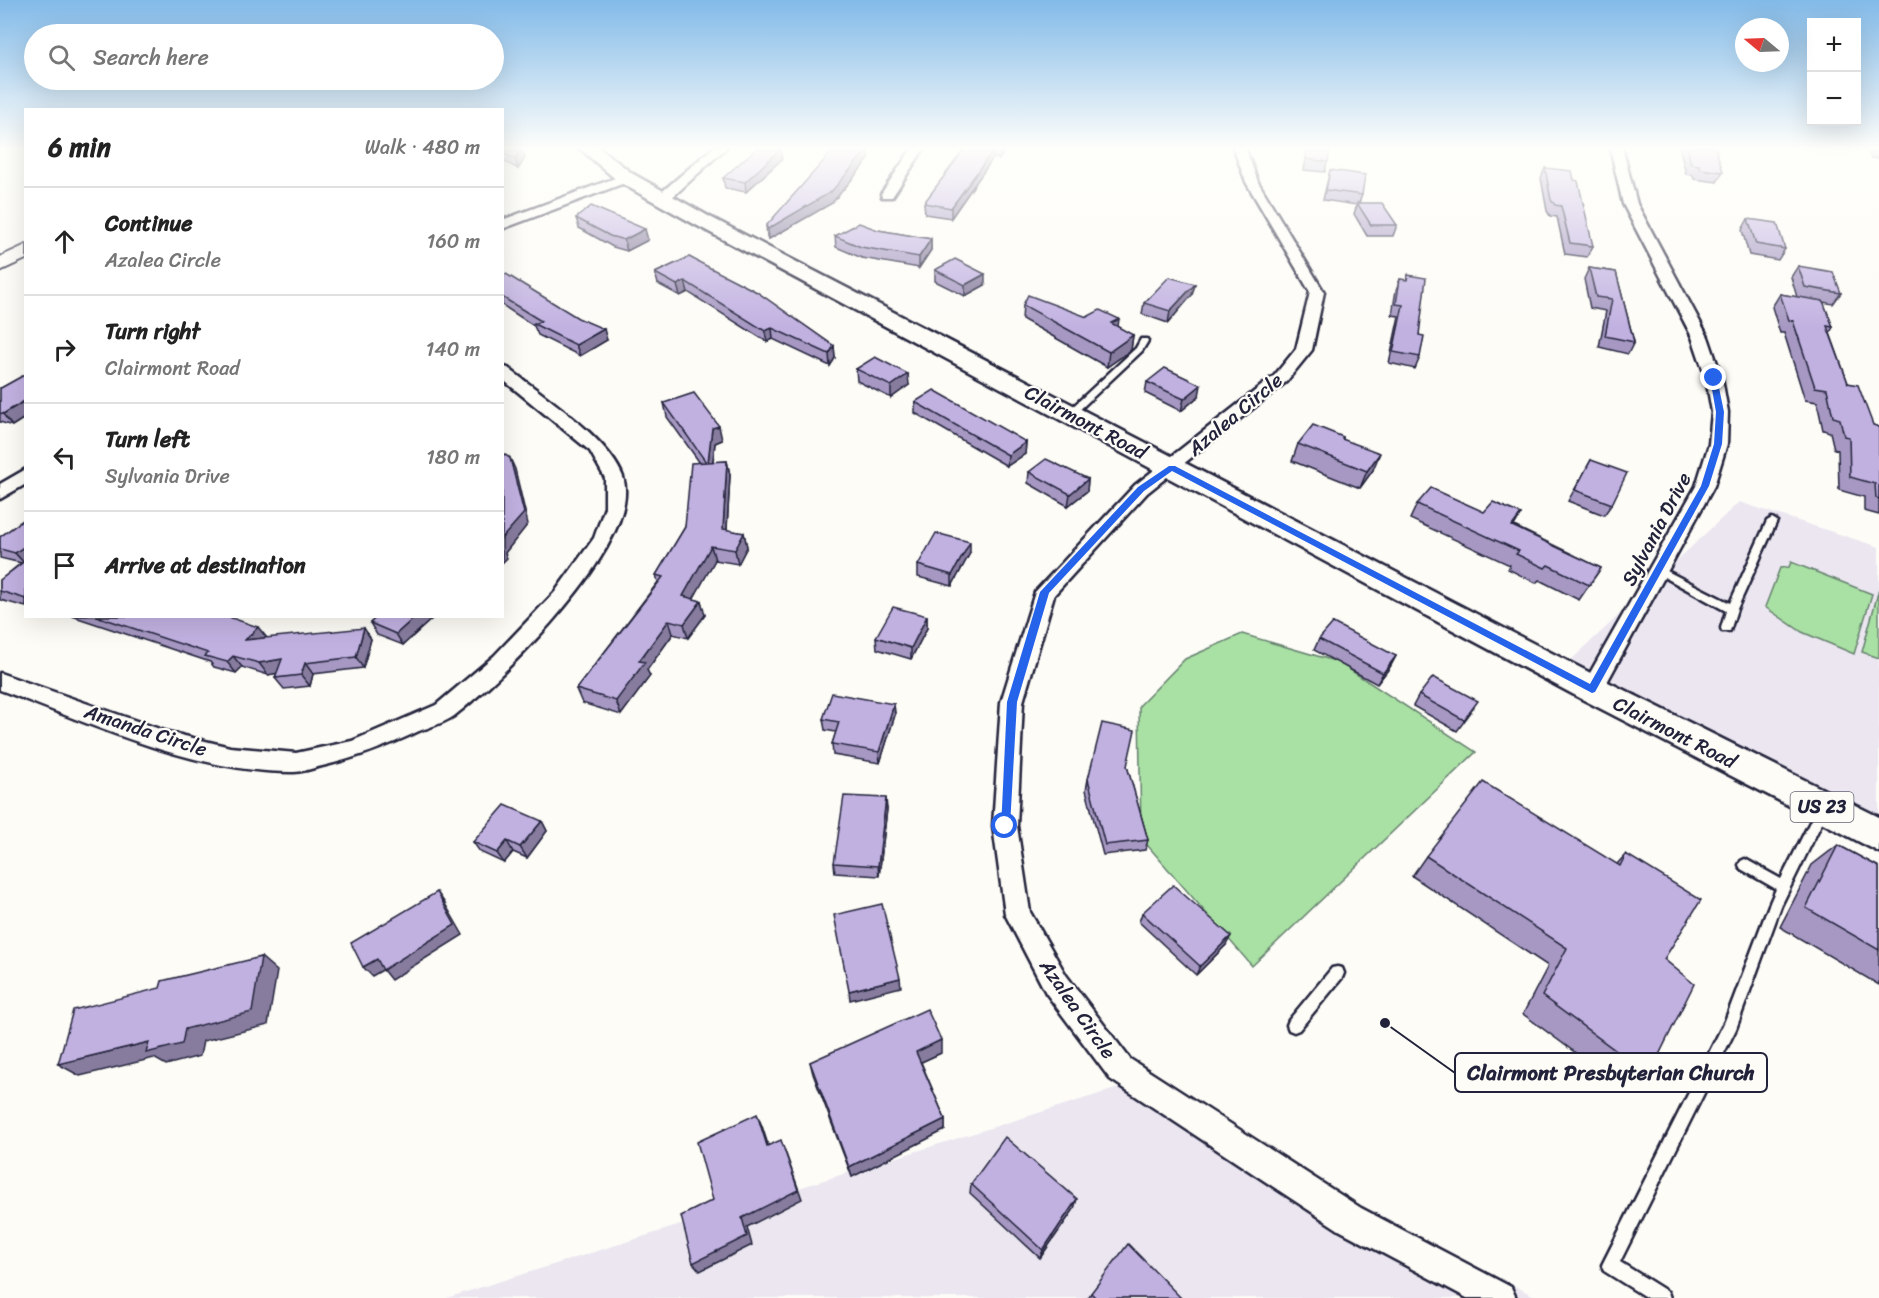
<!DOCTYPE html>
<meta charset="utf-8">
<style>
body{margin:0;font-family:Sriracha,sans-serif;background:#f6f6f6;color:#222}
.controls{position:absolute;right:18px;top:18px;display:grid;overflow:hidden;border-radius:0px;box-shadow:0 6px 24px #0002}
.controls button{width:54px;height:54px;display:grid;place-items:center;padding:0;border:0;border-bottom:2px solid #e0e0e0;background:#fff;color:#222;font:30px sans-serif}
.compass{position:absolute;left:1735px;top:18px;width:54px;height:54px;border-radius:50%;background:#fff;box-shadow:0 6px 24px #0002;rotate:289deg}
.stop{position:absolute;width:18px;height:18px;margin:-14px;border:4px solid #2563eb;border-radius:50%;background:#fff}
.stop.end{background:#2563eb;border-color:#fff;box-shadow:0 2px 6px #0008}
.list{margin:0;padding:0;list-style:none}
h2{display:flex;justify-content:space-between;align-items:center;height:78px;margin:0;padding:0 24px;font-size:26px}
h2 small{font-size:20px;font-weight:400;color:#767676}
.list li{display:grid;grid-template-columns:39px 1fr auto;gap:18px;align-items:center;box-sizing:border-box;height:108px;padding:0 24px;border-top:2px solid #e0e0e0}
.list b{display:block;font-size:22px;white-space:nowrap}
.list p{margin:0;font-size:20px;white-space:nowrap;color:#767676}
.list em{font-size:20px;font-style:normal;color:#767676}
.icon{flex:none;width:33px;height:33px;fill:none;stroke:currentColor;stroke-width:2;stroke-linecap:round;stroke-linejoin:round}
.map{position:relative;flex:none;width:1879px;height:1298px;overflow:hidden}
.search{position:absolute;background:#fff;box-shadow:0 6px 24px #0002;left:24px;top:24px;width:480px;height:66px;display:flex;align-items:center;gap:15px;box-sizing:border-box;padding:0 21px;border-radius:33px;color:#767676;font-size:22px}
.panel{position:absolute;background:#fff;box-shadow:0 6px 24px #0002;left:24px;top:108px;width:480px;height:510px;border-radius:0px}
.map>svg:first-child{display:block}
</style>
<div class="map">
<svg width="1879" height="1298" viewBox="0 0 1879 1298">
<rect width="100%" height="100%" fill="#fdfcf7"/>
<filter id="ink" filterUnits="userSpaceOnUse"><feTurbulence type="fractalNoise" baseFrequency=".0167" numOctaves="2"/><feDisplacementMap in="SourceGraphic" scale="12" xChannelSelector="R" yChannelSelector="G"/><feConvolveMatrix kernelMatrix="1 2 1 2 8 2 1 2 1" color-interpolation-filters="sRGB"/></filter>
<g filter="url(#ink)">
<!-- built -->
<g fill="#ebe6f0">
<polygon points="1739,502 1879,547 1879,821 1567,664"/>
<polygon points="1128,1085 1538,1298 447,1298"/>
</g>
<!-- green -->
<g fill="#a9e0a3" stroke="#66816f" stroke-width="1.5">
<polygon points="1791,562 1872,594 1854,654 1802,632 1765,607 1780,568 1789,567"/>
<polygon points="1879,589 1879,658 1862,652"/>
<polygon points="1242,634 1338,662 1476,752 1252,966 1141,838 1139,706 1185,659"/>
</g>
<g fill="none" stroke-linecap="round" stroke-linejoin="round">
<!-- lane casing -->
<g stroke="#22223b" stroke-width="5">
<g id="lane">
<polygon points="1141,339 1147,339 1148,341 1142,351 1073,416 1067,416 1067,412 1136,348"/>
<polygon points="1772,518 1777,521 1737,609 1730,631 1722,631 1721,628 1726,611 1655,572 1653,570 1658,567 1661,568 1730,603 1767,521"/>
<polygon points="1823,803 1827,804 1829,808 1781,906 1736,1029 1620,1262 1668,1292 1670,1298 1647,1298 1604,1271 1602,1265 1725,1021 1769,905 1776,889 1741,869 1739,865 1741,861 1745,859 1781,879 1819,804"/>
<polygon points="1337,967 1342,968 1344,973 1342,978 1299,1030 1294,1032 1289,1030 1287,1025 1289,1020 1332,968"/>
</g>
</g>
<!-- street casing -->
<g stroke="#22223b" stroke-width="5">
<g id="street">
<polygon points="714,147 727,147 667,202 657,202 657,196"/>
<polygon points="913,147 925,147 892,197 882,197 881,194"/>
<polygon points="1233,147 1245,147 1258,182 1324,292 1312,350 1286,382 1147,493 1054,595 1023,702 1017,826 1030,912 1066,975 1130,1059 1361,1208 1511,1287 1516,1298 1467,1298 1339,1230 1110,1079 1046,993 1005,914 993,826 1001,702 1035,592 1135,485 1274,376 1296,349 1310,292 1246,182"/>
<polygon points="1610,147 1622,147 1637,204 1708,337 1722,378 1728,412 1727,444 1714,486 1600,695 1592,697 1584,695 1581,689 1696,486 1709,444 1712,412 1706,378 1692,337 1623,204"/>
<polygon points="626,174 632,178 630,181 502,229 502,220"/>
<path d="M502,366L508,368C541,394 609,438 623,477C644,542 502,679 454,716C444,723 430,727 419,731C387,746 357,758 322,766C313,768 303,772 294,772C193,773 93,724 0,690V673L168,732L230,747L296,753L352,741L436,705L494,656L555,592L594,538L605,507V478L590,451L502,379Z"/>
<polygon points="26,469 26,484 0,499 0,484"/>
</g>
</g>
<!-- secondary casing -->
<g stroke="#22223b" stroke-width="4">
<polygon id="secondary" points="26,245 26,259 0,271 0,257"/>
</g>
<!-- primary casing -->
<g stroke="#22223b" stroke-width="5">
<polygon id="primary" points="578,147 598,147 633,174 710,217 1604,680 1879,817 1879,852 1580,698 696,225 619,182"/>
</g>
<!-- lane -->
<use href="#lane" fill="#fdfcf7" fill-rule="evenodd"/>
<!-- street -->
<use href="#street" fill="#fdfcf7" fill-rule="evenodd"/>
<!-- secondary -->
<use href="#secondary" fill="#fdfcf7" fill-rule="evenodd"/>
<!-- primary -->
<use href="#primary" fill="#fdfcf7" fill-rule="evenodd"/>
</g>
<!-- wall -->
<g fill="#a698c2" stroke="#22223b" stroke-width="1.5">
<polygon points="502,147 525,158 518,169 502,160"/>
<polygon points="966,147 1008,147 999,159 993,158 951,218 925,214 924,203"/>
<polygon points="1308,147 1330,147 1325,172 1304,170"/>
<polygon points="1679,147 1715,147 1723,172 1717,182 1694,179 1693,175 1686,174"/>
<polygon points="1865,147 1879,147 1879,159 1871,158"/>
<polygon points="782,159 746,192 725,188 723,178"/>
<polygon points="869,159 832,203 769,239 767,237 766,226"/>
<polygon points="1545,168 1593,246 1587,257 1565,254 1557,217 1550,216 1547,211 1541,178"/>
<polygon points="1330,170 1362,195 1359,203 1397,225 1393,236 1367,236 1354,214 1357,205 1323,200"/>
<polygon points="576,218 648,240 627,251 613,247 579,228"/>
<polygon points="1748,219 1785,249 1778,260 1749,255 1742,230"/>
<polygon points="878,230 931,239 931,250 919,268 862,258 836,247 835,236"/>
<polygon points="689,257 834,346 835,358 830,366 773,339 767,342 688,292 680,296 658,284 655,273"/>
<polygon points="1798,266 1841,293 1833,304 1823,302 1833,327 1830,333 1848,383 1873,425 1879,427 1879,515 1864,511 1864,497 1839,490 1838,450 1834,449 1830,432 1823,430 1817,402 1805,400 1784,333 1780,333 1772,307 1780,294 1797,297 1791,277"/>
<polygon points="1589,268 1616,272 1634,342 1628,354 1599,347 1606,311 1590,308 1584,279"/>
<polygon points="935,270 985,285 965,296 935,281"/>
<polygon points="1408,275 1419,335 1420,357 1415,369 1389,363 1399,316 1392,315 1396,290 1400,279 1406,280"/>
<polygon points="502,277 607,340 580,356 538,335 534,326 502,305"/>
<polygon points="1195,284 1192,295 1168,323 1142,314 1144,303"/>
<polygon points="1023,305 1087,317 1133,335 1131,350 1107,367 1022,319"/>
<polygon points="856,369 909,385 891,398 857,381"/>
<polygon points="26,374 26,417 12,426 0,422 0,388 1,388"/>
<polygon points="1147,382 1199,396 1181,411 1145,393"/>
<polygon points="915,402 1026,442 1025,454 1007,466 915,413"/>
<polygon points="664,403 722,440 715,443 713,462 727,461 730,475 727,530 744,533 747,547 738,564 715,560 693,599 701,601 705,615 688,638 673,634 647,670 650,676 621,715 582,703 576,689 658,582 656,575 685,527 700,463 667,417"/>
<polygon points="1343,437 1343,439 1373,470 1360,488 1292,461 1298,444"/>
<polygon points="1591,460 1612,504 1604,515 1568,501"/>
<polygon points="1029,472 1088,479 1087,491 1068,506 1028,483"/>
<polygon points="1417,504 1484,512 1521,514 1514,526 1601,568 1579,600 1539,580 1536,583 1508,569 1510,565 1410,519"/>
<polygon points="26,518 26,607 0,600 0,580 21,563 0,558 0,537"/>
<polygon points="970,553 952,586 918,577 918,565"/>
<polygon points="72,616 226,616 266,638 371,639 363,668 313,674 310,686 284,689 275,678 277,673 268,675 242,667 236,673 214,667 210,662"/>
<polygon points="378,616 435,616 403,645 377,635 370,623"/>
<polygon points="927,616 927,628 911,659 877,649 876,637"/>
<polygon points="1319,639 1396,656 1390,667 1377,684 1314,650"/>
<polygon points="1419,695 1471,712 1457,731 1413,706"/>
<polygon points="894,704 895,715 880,763 833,755 832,744 836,732 825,730 823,719"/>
<polygon points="1127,766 1148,840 1145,850 1103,855 1086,790 1088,779"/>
<polygon points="887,809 879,876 835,873 834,863"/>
<polygon points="542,821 547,831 527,858 513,852 504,863 480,852 473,842"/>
<polygon points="1838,845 1879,867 1879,985 1780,927 1812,865"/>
<polygon points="1626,854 1664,959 1649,1075 1626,1090 1523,1014 1548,966 1412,876 1426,856 1617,864"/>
<polygon points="1142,913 1226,945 1196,975 1139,922"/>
<polygon points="941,1053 921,1062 945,1119 945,1130 852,1177 813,1074 810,1062"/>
<polygon points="971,1184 1074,1209 1040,1258 970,1193"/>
<polygon points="1091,1293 1181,1298 1088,1298"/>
</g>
<!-- shaded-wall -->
<g fill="#877c9e" stroke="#22223b" stroke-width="1.5">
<polygon points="1002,147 1008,147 999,159 1000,149"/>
<polygon points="522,148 525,158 518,169 515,159"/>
<polygon points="781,149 782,159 746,192 745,182"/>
<polygon points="868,149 869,159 832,203 769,239 768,229"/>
<polygon points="994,149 993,158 951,218 951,208"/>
<polygon points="645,229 648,240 627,251 624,240"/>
<polygon points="931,239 931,250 919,268 919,257"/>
<polygon points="985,274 985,285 965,296 965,285"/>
<polygon points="685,281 688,292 680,296 677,285"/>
<polygon points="1195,284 1192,295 1168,323 1170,311"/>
<polygon points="1119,319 1117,334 1111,323"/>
<polygon points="772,328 773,339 767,342 765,331"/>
<polygon points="604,329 607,340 580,356 576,345"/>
<polygon points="1133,335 1131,350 1107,367 1109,352"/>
<polygon points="834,346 835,358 830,366 829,354"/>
<polygon points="908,374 909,385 891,398 891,386"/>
<polygon points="1201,385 1199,396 1181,411 1184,399"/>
<polygon points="26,400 26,417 12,426 3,414"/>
<polygon points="719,426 722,440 715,443 711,476 708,462 712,428"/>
<polygon points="1026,442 1025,454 1007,466 1008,455"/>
<polygon points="1380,453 1373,470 1360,488 1367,471"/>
<polygon points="510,458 515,469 528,524 505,553 507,558 502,563 502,538"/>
<polygon points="727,461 730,475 726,544 723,529"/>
<polygon points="1088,479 1087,491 1068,506 1070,494"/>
<polygon points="744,533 747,547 738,564 735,550"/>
<polygon points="970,542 970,553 952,586 952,575"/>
<polygon points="26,545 26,564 25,564 15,553"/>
<polygon points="711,546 715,560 687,610 683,596"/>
<polygon points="701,601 705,615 688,638 684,624"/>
<polygon points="416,616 435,616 403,645 396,634"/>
<polygon points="927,616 927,628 911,659 911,648"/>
<polygon points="669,620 673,634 647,670 650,676 621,715 616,701 639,661"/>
<polygon points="258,627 267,638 245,640"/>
<polygon points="364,628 371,639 363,668 356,657"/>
<polygon points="233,656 242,667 236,673 227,662"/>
<polygon points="1396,656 1390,667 1377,684 1383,673"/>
<polygon points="282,659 290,671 268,675 259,663"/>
<polygon points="305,663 313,674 310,686 301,675"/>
<polygon points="894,704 895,715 880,763 879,752"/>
<polygon points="886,798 887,809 879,876 878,866"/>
<polygon points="542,821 547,831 527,858 520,847"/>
<polygon points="507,841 513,852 504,863 497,853"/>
<polygon points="437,892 444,902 463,935 391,980 383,970"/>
<polygon points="1231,936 1226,945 1196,975 1200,966"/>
<polygon points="261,957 277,971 268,1025 203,1041 200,1056 166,1065 154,1058 80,1076 58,1064 149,1042 185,1029"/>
<polygon points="377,959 386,968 372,976 363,967"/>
<polygon points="900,978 901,987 850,1000 849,991"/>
<polygon points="941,1040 941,1053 917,1064 916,1052"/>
<polygon points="757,1114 762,1126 772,1157 767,1146"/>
<polygon points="945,1119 945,1130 852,1177 849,1167"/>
<polygon points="785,1151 802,1199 747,1227 752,1245 700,1271 693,1263 742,1218"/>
<polygon points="1077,1199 1074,1209 1040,1258 1043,1250"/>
</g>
<!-- building -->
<g fill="#c1b1e1" stroke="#22223b" stroke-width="1.5">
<polygon points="502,147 521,147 522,148 515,159 502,152"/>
<polygon points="758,147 779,147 781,149 745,182 723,178"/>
<polygon points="836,147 862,147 868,149 831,192 768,229 766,226"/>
<polygon points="966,147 1002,147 1000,149 994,149 951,208 924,203"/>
<polygon points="1308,147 1330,147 1328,162 1306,159"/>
<polygon points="1687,147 1715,147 1723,172 1700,169 1699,165 1691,164"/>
<polygon points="1545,168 1572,171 1574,180 1578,181 1593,246 1570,243 1561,206 1555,205 1551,200"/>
<polygon points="1330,170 1365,175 1362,195 1326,190"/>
<polygon points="1357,203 1382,203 1397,225 1371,225"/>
<polygon points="591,206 645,229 624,240 610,236 576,218"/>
<polygon points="1748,219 1777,223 1785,249 1756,244"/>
<polygon points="859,223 878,230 931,239 919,257 861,247 835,236"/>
<polygon points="689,257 757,292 834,346 829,354 772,328 765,331 685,281 677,285 655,273"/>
<polygon points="955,259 985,274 965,285 935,270"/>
<polygon points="1798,266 1833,272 1841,293 1805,287"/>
<polygon points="1589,268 1616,272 1634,342 1605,336 1612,299 1596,297"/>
<polygon points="506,274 578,318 604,329 576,345 534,324 541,321 502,297 502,277"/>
<polygon points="1408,275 1426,278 1419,335 1424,336 1420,357 1393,352 1403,305 1396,304 1400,279 1407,280"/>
<polygon points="1169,277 1195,284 1170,311 1144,303"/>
<polygon points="1780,294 1823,301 1833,327 1827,326 1848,383 1858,385 1873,425 1879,427 1879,499 1876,498 1875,484 1850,477 1849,437 1844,436 1840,419 1833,417 1827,389 1815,387 1793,321 1789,320"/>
<polygon points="1028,295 1087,317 1100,310 1119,319 1111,323 1133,335 1109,352 1023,305"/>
<polygon points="875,357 908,374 891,386 856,369"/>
<polygon points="1165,368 1201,385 1184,399 1147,382"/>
<polygon points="26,374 26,400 3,414 0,413 0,388 1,388"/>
<polygon points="934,390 1026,442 1008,455 915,402"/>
<polygon points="694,393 719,426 712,428 708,462 727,461 723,529 744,533 735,550 711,546 683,596 701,601 684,624 669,620 639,661 645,662 616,701 576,689 663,577 656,575 685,527 691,463 706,462 664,403"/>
<polygon points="1313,425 1343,437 1342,439 1380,453 1367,471 1298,444"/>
<polygon points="502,453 510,458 524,513 502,538"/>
<polygon points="1046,459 1088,479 1070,494 1029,472"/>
<polygon points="1591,460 1627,473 1612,504 1575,490"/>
<polygon points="1431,488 1484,512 1493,502 1521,514 1512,526 1601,568 1589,585 1548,565 1545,568 1516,554 1519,551 1417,504"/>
<polygon points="26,518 26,545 15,553 0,549 0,537"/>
<polygon points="936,533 970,542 952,575 918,565"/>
<polygon points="26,560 26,599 0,591 0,580"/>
<polygon points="893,607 927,616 911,648 876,637"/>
<polygon points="96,616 226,616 258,627 245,640 364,628 356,657 305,663 301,675 275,678 282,659 259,663 233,656 227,662 205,656 208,653"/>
<polygon points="378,616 416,616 396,634 370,623"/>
<polygon points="1333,623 1396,656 1383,673 1319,639"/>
<polygon points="1433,677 1478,701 1464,720 1419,695"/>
<polygon points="832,693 894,704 879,752 832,744 839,722 823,719"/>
<polygon points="1102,723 1135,730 1127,766 1148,840 1105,845 1088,779"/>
<polygon points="1483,782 1620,866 1626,854 1701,900 1664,959 1694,984 1649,1075 1542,996 1567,948 1426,856"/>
<polygon points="844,796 886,798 878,866 834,863"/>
<polygon points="505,805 542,821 520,847 507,841 497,853 473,842"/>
<polygon points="1838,845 1879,867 1879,950 1806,908"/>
<polygon points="1173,885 1231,936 1200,966 1142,913"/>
<polygon points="437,892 455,925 383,970 377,959 363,967 351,943"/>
<polygon points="882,904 900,978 849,991 834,915"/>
<polygon points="261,957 252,1012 185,1029 182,1044 146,1053 149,1042 58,1064 73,1010 160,988 162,981"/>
<polygon points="927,1009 941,1040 916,1052 945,1119 849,1167 810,1062"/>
<polygon points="757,1114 767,1146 781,1140 798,1190 742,1218 747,1236 693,1263 681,1216 713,1200 697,1142"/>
<polygon points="1005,1137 1077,1199 1043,1250 971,1184"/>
<polygon points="1128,1244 1181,1298 1096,1298 1091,1293"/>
</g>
</g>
<!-- sky -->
<linearGradient id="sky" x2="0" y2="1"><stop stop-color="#82bae8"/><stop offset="0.45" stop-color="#fefefb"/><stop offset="1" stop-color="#fefefb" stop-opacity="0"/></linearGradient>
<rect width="1879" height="328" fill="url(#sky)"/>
<!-- route -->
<polygon fill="#2563eb" points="1714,375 1717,378 1724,412 1722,444 1709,486 1595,692 1592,693 1172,471 1144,491 1049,593 1017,702 1010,826 1005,831 1001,829 1007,702 1040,592 1138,487 1169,466 1175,466 1590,684 1701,486 1714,444 1716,412 1710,378"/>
<g text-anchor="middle" stroke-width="4.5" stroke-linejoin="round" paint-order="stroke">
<!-- shield labels -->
<rect fill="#fdfcf7" stroke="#646373" stroke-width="1.5" x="1790.5" y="792" width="63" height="30" rx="4.5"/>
<g font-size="18" font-weight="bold" fill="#22223b">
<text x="1822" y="813">US 23</text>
</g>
<!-- street labels -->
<g font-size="20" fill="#22223b" stroke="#fdfcf7">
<text transform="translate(1235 414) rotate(-40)" y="7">Azalea Circle</text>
<text transform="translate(1086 422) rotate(28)" y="7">Clairmont Road</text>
<text transform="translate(1656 529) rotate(-62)" y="7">Sylvania Drive</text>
<text transform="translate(146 730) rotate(18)" y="7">Amanda Circle</text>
<text transform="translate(1675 732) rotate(27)" y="7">Clairmont Road</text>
<text transform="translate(1078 1009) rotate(55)" y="7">Azalea Circle</text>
</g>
</g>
<!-- callouts -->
<path fill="none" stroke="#22223b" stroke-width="2" d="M1385 1023L1455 1073"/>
<circle fill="#22223b" stroke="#fdfcf7" stroke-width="2" cx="1385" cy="1023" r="6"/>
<rect fill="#fdfcf7" stroke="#22223b" stroke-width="2" x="1455" y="1053" width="312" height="39" rx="6"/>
<g font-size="21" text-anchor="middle" font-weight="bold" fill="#22223b">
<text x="1611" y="1080">Clairmont Presbyterian Church</text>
</g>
</svg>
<div class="controls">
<button>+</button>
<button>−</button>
</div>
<svg class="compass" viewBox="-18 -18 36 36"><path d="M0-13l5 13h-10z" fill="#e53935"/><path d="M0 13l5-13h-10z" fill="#767676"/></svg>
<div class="stop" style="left:1005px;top:826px"></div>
<div class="stop end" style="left:1714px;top:378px"></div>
<div class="search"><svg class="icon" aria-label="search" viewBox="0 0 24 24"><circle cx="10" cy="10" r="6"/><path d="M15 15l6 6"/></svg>Search here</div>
<section class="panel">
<h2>6 min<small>Walk · 480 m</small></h2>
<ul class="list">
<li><svg class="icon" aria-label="ahead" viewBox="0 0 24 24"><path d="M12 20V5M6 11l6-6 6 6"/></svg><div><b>Continue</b><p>Azalea Circle</p></div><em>160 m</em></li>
<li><svg class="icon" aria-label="right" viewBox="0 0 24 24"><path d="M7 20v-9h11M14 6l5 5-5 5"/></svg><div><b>Turn right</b><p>Clairmont Road</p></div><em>140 m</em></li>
<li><svg class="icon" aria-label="left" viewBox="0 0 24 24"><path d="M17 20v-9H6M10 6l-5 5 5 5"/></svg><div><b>Turn left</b><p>Sylvania Drive</p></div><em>180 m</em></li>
<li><svg class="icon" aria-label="arrive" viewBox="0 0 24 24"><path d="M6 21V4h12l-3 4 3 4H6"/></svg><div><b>Arrive at destination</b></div></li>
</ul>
</section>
</div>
